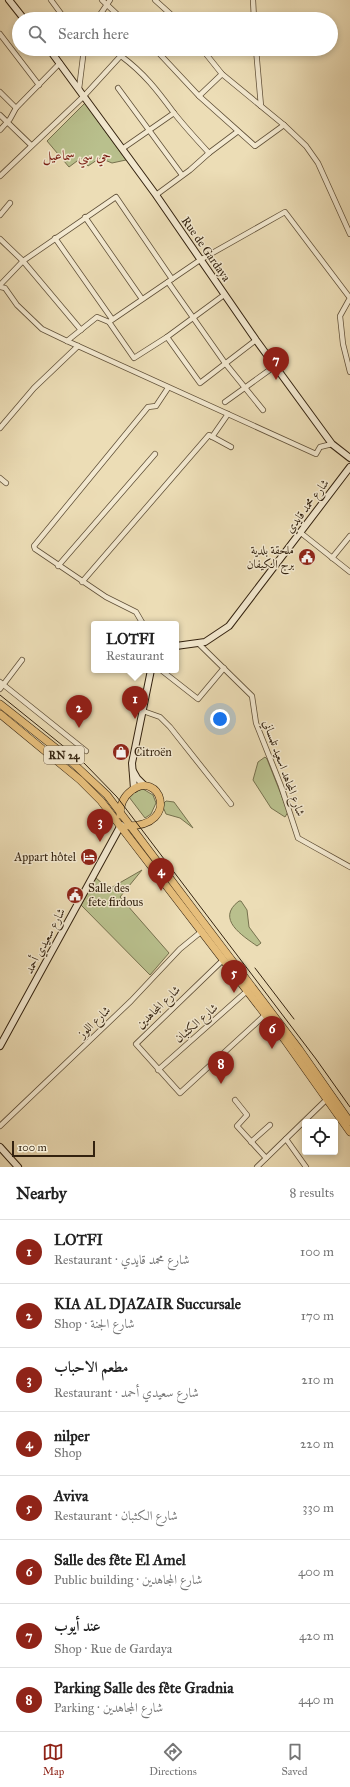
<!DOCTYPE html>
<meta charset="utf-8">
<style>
body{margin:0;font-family:"IM FELL Great Primer",Amiri,serif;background:#f2f2f2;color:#222}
.controls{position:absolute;right:12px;bottom:12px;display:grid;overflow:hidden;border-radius:4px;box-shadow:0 2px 6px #0003}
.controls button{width:36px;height:36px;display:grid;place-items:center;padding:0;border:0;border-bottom:1px solid #e0e0e0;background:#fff;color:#222;font:20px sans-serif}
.scale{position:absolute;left:12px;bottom:10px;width:83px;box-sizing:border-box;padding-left:4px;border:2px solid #33220f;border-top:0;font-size:11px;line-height:14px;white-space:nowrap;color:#33220f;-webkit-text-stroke:3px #f3e9d0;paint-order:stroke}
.you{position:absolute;left:220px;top:719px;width:14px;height:14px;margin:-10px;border:3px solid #fff;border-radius:50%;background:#1a73e8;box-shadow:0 0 0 6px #1a73e833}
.badge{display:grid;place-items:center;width:26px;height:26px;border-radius:50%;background:#8f2418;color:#fff;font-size:13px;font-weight:700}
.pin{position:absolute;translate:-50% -33px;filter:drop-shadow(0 1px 2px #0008)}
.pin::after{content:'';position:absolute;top:21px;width:14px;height:12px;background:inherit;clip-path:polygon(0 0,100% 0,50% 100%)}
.popup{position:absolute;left:91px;top:621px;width:88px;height:52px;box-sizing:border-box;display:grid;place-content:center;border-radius:4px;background:#fff;filter:drop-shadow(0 1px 3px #0005);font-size:13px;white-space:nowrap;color:#767676}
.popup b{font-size:15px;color:#222}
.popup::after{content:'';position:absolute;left:50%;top:100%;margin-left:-8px;border:8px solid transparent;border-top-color:#fff}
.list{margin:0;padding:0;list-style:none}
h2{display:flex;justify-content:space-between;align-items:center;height:52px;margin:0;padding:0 16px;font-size:17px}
h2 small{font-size:13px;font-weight:400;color:#767676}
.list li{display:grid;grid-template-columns:26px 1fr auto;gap:12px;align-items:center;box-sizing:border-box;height:64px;padding:0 16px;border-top:1px solid #e0e0e0}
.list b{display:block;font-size:15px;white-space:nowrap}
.list p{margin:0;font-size:13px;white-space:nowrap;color:#767676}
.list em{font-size:13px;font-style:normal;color:#767676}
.icon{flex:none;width:22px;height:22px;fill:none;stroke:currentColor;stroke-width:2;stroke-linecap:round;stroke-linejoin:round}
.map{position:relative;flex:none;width:350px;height:1167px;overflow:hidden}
.search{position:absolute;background:#fff;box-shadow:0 2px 6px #0003;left:12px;right:12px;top:12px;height:44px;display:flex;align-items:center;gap:10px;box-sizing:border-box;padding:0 14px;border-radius:22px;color:#767676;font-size:15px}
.sheet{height:564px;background:#fff}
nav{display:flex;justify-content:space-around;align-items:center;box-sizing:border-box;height:56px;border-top:1px solid #e0e0e0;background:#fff;font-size:11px;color:#767676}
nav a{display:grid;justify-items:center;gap:2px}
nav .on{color:#8f2418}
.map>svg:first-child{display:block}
</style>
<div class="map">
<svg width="350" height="1167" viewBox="0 0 350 1167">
<rect width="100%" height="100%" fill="#ecddb6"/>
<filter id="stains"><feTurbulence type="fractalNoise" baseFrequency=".005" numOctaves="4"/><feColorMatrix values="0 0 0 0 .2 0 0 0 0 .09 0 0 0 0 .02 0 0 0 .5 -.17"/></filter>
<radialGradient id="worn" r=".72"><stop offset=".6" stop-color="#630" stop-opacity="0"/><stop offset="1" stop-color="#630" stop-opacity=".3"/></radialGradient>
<!-- green -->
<g fill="#b9c08d" stroke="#76714e">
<polygon points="85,103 126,160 112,163 100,158 88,166 81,158 69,167 47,141"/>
<polygon points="265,757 267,759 288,812 285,817 271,808 253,780 258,762"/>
<polygon points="143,789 153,795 156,803 151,814 145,818 129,797 135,792"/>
<polygon points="166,801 174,802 193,828 180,818 166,814 163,807 164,803"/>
<polygon points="142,870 120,897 169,953 150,975 81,905 96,878 109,889"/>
<path d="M239,901H241L247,910L249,927L261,943L257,946C243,936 215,919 239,901Z"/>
</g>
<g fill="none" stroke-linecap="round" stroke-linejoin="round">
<!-- street casing -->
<g stroke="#615139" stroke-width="6">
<g id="street">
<polyline points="51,0 65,19"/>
<polyline points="102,0 122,19"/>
<polyline points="155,0 176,19"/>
<polyline points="253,0 254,19"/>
<polyline points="97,19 110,0"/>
<polyline points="0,34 39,85"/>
<polyline points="155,49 199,96 255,146 284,125"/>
<polyline points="202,49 222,74 284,125 306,146 318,163 350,234"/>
<polyline points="256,49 261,106"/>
<path d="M121,56C144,73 157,90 174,113C185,127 197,140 209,153"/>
<polyline points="118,88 182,175"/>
<polyline points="79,89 84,49"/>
<polyline points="0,92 16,108"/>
<polyline points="199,96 222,74"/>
<polyline points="0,115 31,145"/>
<polyline points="0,130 10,119 16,108 60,63"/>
<polyline points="122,149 174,113"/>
<polyline points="0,176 84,96 127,49"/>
<polyline points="156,195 190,170 209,153 237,132"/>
<polyline points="0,215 10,203"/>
<polyline points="85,217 142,299"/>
<polyline points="55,238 112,319"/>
<polyline points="0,239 23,261 81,330"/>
<polyline points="168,282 225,363 263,410"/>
<polyline points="0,285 23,261 116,197 172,279"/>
<polyline points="0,287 5,288 17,305 42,329 67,341 316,454 320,447 332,444"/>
<polyline points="109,322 200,260 285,212 350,298 340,316 343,344 350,372"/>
<polyline points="167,337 200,383 256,340"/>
<polyline points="67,341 97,317 109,322 134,358 167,337 224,295"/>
<polyline points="225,402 275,366"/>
<polyline points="0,428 34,388 78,346"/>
<polyline points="212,437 228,414"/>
<polyline points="0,478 6,483"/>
<polyline points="301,533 350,572"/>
<polyline points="332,558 350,536"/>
<polyline points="58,566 155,454"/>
<polyline points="82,582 209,435 231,447"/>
<polyline points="143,624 136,612 106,597 35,549 34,546 148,407 156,406 168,388"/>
<polyline points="199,644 252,696 256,723 281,786 298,838 350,867"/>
<polyline points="161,670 198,699 224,668"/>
<polyline points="0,682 86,751"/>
<polyline points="0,689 22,660"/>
<polyline points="143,711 160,717 170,727 231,804"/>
<polyline points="223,960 136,1044 180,1093 265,1015"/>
<polyline points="158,1070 247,991"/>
<polyline points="235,1100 247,1115 237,1126 266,1158"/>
<polyline points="0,1126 131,1001 180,949 202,931"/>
<polyline points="286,1139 306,1167"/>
<polyline points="251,1142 270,1125"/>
<polyline points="257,1167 327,1099"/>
</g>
</g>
<!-- secondary casing -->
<g stroke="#33220f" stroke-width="8">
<g id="secondary">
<polyline points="9,0 24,19"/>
<polyline points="49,49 156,195 256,340 332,444 350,458"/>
<polyline points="176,646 205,642 229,626 350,467"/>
<polyline points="133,771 137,778 144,785"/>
<polyline points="134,789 132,763 151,670"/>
<polyline points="0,1046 121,825"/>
<polyline points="0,1147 18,1167"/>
</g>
</g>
<!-- primary casing -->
<g stroke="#33220f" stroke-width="8">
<g id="primary">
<polyline points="0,704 62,753 107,795 299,1049 350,1122"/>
<polyline points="0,714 80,780 101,801 284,1039 350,1132"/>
<path d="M120,815C120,805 123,797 131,791C159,768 182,826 127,826"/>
</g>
</g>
<!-- street -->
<use href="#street" stroke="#f3e9d0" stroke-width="4.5"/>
<!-- secondary -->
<use href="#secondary" stroke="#f3e9d0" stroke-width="6"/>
<!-- primary -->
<use href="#primary" stroke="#e6be7b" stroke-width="7"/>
<!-- tram -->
<g stroke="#33220f" stroke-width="1">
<polyline points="0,695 83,762 117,797 316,1059 350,1107"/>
<polyline points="255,968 294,1019"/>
</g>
</g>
<!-- icons -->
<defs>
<g id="civic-disc" transform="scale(0.9)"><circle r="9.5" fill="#8f2418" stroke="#f3e9d0"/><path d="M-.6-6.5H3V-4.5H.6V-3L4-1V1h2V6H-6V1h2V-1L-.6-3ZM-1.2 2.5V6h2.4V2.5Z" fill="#fff"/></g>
<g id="shop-disc" transform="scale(0.9)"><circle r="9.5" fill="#8f2418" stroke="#f3e9d0"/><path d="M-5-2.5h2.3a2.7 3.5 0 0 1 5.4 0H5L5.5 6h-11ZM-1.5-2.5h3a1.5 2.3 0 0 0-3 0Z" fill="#fff"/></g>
<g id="hotel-disc" transform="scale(0.9)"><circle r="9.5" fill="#8f2418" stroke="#f3e9d0"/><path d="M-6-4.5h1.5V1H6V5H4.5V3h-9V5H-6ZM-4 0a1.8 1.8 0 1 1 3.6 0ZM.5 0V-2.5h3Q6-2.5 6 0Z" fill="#fff"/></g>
</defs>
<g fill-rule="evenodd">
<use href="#civic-disc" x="307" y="557"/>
<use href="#shop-disc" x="121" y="752"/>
<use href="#hotel-disc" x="89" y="857"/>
<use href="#civic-disc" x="75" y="895"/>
</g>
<g text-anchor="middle" stroke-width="3" stroke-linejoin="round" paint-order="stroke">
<!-- shield labels -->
<rect fill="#f3e9d0" stroke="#6d5e49" stroke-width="1" x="44" y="746" width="40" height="18" rx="3"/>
<g font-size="11" font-weight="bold" fill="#33220f">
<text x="64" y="759">RN 24</text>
</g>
<!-- street labels -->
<g font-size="12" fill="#33220f" stroke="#f3e9d0">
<text transform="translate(206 249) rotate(55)" y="4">Rue de Gardaya</text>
<text transform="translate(307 506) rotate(-53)" y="4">شارع محمد قايدي</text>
<text transform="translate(284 768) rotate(70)" y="4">شارع المجاهد اسعيد تلمساني</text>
<text transform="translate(45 941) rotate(-62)" y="4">شارع سعيدي أحمد</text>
<text transform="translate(158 1007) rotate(-44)" y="4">شارع المجاهدين</text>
<text transform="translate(94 1022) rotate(-44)" y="4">شارع اللوز</text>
<text transform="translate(196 1023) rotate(-41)" y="4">شارع الكثبان</text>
</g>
<!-- poi labels -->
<g font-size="12" fill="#33220f" stroke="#f3e9d0" text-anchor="end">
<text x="294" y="554">ملحقة بلدية<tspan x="294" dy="14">برج الكيفان</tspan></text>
<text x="134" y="756" text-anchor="start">Citroën</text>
<text x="76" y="861">Appart hôtel</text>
<text x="88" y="892" text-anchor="start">Salle des<tspan x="88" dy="14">fete firdous</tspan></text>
</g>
<!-- quarter labels -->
<g font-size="14" fill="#7a1f14" stroke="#f3e9d0">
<text x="77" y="160">حي سي سماعيل</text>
</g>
</g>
<rect width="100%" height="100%" filter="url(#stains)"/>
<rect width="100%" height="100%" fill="url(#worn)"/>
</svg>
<div class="controls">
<button><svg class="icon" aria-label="locate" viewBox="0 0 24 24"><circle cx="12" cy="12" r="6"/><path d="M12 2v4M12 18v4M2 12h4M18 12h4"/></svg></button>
</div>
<div class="scale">100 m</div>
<div class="you"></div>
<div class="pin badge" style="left:135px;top:719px">1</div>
<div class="popup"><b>LOTFI</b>Restaurant</div>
<div class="pin badge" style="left:79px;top:728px">2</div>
<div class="pin badge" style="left:100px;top:842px">3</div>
<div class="pin badge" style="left:161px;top:891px">4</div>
<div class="pin badge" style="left:234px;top:993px">5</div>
<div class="pin badge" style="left:272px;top:1049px">6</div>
<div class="pin badge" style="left:276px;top:380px">7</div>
<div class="pin badge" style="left:221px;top:1084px">8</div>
<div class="search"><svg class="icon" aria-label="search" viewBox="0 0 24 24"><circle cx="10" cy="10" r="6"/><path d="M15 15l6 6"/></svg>Search here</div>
</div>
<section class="sheet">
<h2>Nearby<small>8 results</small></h2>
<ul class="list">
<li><span class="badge">1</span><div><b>LOTFI</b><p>Restaurant · شارع محمد قايدي</p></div><em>100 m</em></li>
<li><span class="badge">2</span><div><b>KIA AL DJAZAIR Succursale</b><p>Shop · شارع الجنة</p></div><em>170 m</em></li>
<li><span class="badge">3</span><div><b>مطعم الاحباب</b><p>Restaurant · شارع سعيدي أحمد</p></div><em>210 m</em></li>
<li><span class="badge">4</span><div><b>nilper</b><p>Shop</p></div><em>220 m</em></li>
<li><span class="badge">5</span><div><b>Aviva</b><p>Restaurant · شارع الكثبان</p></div><em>330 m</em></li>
<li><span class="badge">6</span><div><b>Salle des fête El Amel</b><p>Public building · شارع المجاهدين</p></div><em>400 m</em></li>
<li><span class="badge">7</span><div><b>عند أيوب</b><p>Shop · Rue de Gardaya</p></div><em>420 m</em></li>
<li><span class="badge">8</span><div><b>Parking Salle des fête Gradnia</b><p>Parking · شارع المجاهدين</p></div><em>440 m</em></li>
</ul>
</section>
<nav>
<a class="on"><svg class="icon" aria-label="map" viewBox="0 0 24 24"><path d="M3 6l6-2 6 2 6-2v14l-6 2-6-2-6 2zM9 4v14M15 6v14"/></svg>Map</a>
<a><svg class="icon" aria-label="directions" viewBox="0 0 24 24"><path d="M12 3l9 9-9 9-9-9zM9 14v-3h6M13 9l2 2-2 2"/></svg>Directions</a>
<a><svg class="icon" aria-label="saved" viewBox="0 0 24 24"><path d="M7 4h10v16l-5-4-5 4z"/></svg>Saved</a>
</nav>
